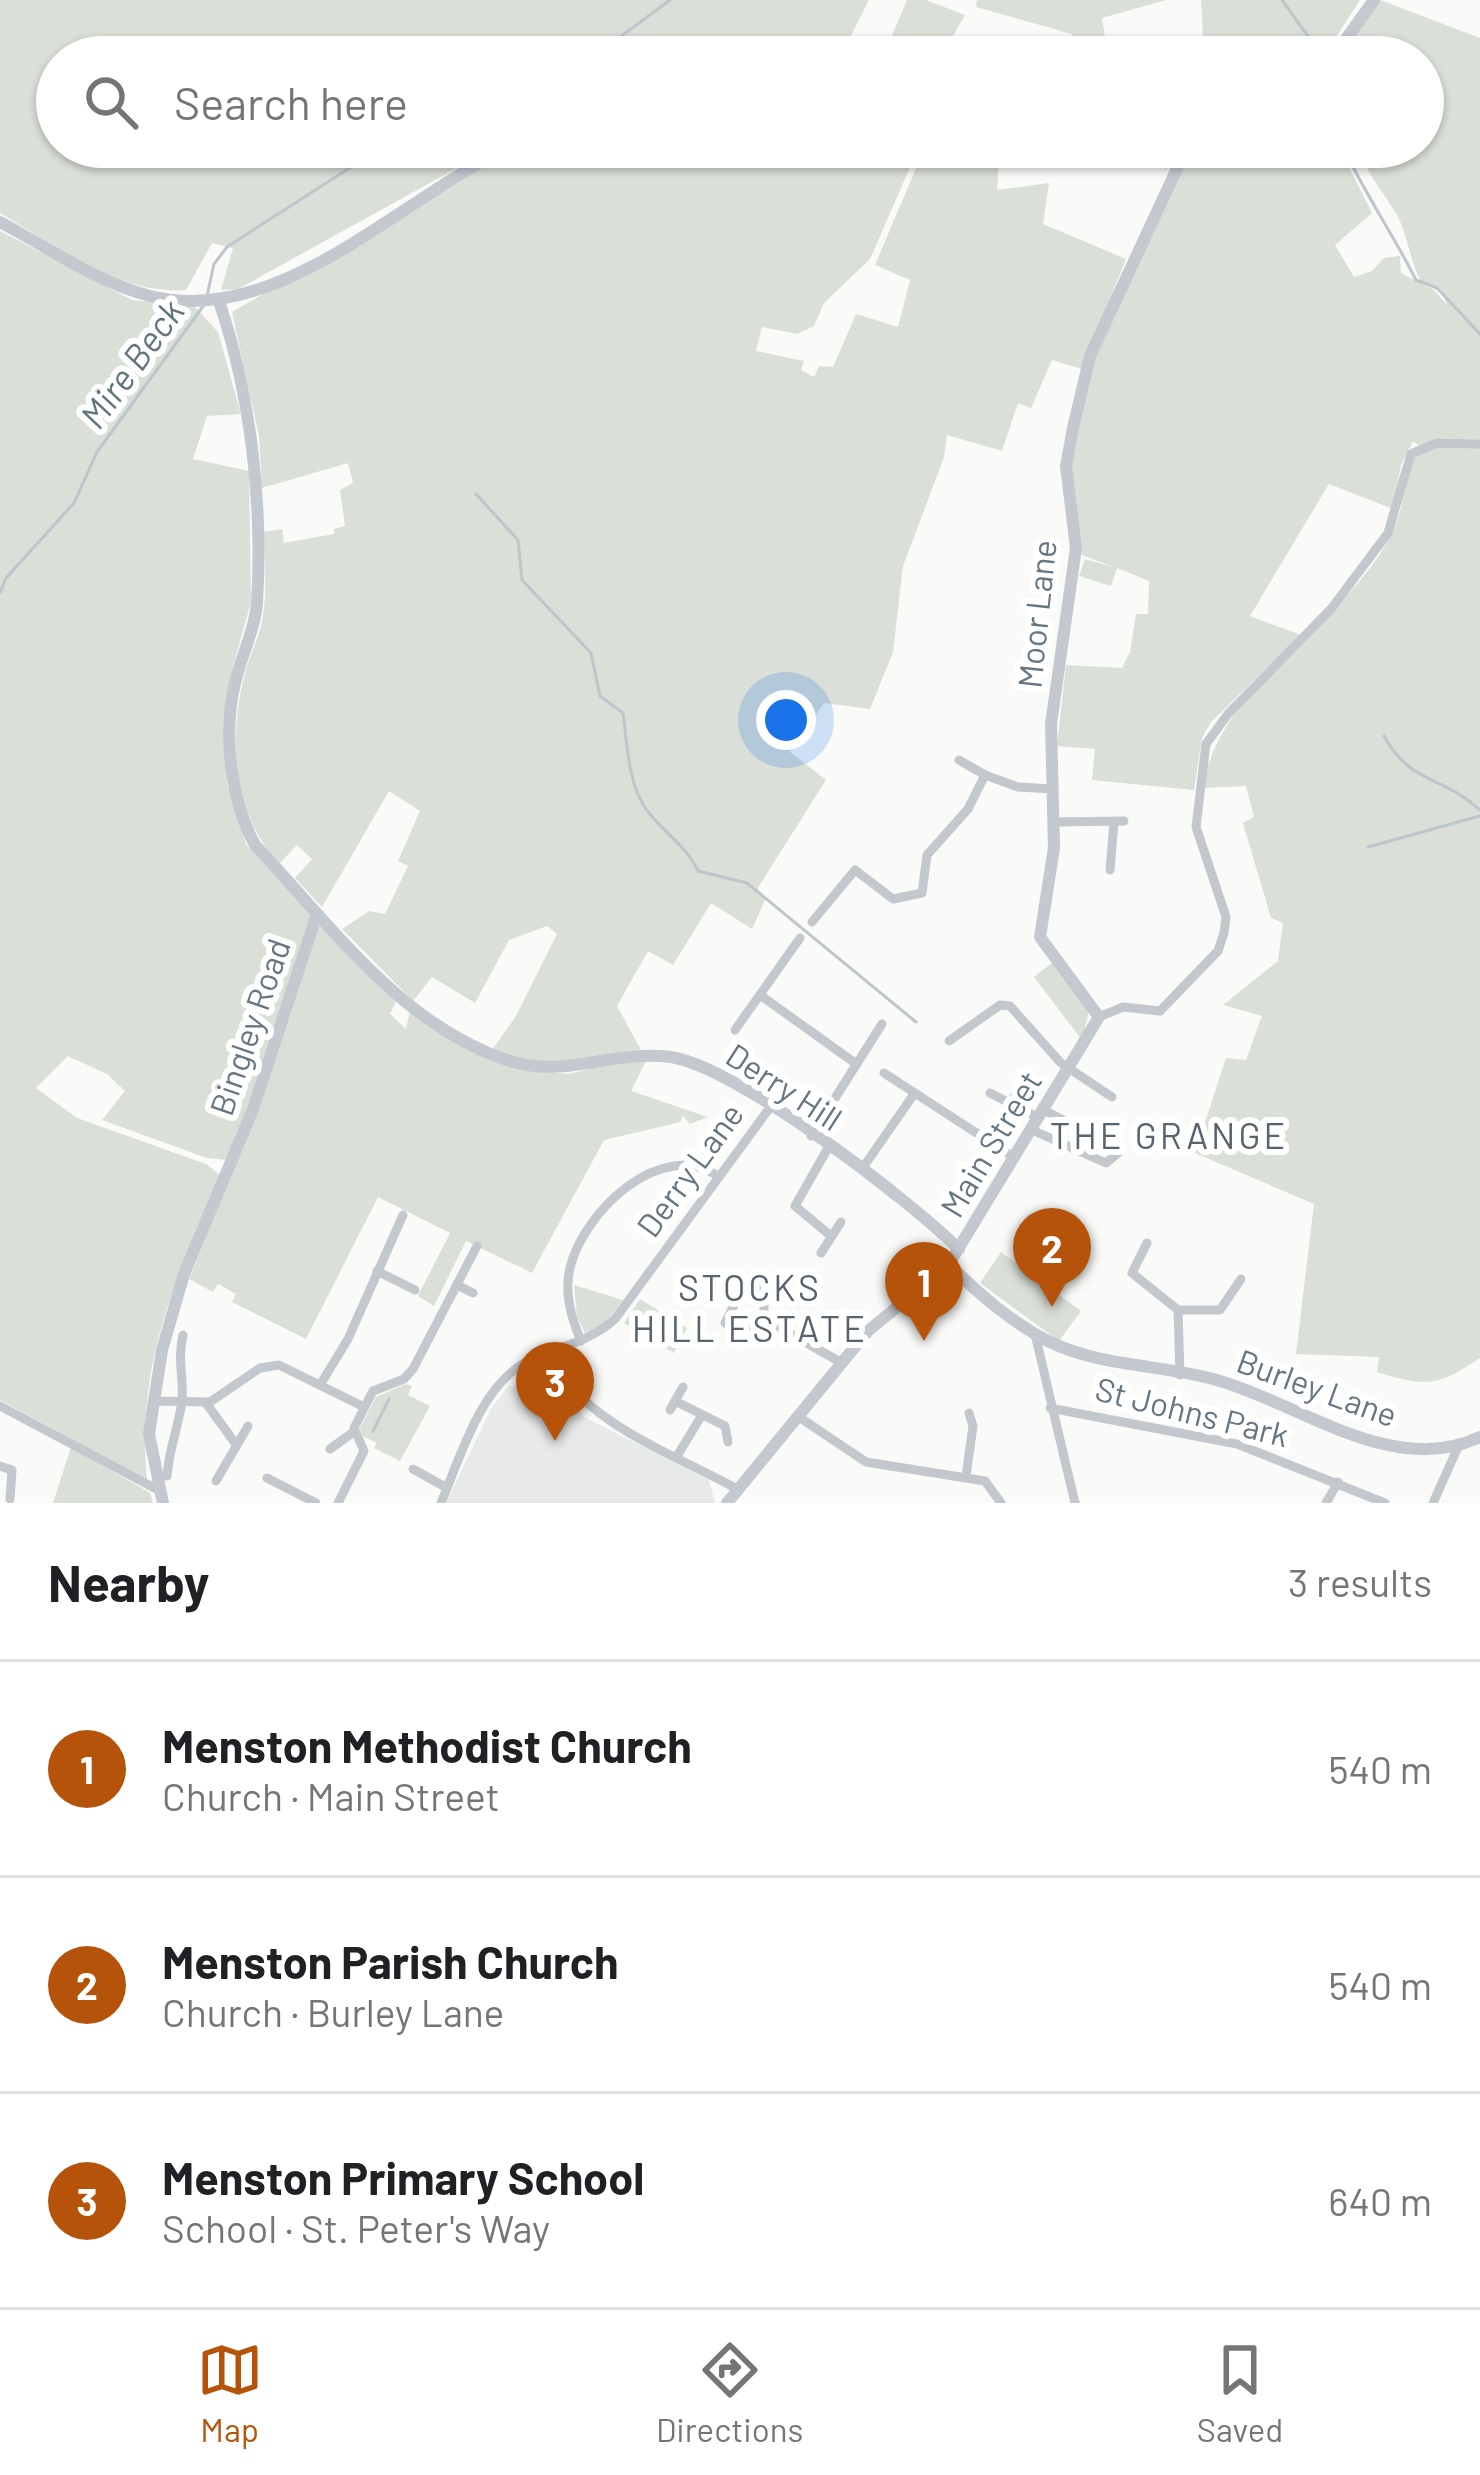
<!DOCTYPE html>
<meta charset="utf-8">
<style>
body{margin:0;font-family:Barlow,sans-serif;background:#f6f6f6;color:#202124}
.you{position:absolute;left:786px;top:720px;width:42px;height:42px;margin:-30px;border:9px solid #fff;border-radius:50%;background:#1a73e8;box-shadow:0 0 0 18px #1a73e833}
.badge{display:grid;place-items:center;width:78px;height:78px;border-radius:50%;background:#b45309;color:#fff;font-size:39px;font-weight:700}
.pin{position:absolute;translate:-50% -99px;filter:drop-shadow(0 3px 6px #0008)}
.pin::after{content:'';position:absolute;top:63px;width:42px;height:36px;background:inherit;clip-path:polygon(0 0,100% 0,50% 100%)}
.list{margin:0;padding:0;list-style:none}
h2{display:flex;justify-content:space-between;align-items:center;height:156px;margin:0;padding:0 48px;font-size:51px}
h2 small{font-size:39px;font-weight:400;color:#757577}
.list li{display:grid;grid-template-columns:78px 1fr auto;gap:36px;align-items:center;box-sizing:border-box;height:216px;padding:0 48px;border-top:3px solid #e0e0e0}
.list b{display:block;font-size:45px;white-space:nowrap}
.list p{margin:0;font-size:39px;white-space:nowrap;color:#757577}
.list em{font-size:39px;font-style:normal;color:#757577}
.icon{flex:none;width:66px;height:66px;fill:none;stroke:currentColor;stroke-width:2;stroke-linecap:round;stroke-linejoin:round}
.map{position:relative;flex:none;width:1480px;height:1503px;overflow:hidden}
.search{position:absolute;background:#fff;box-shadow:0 3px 9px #0004;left:36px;right:36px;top:36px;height:132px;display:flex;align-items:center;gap:30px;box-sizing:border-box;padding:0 42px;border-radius:66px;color:#757577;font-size:45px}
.sheet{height:804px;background:#fff}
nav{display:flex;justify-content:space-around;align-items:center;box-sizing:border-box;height:168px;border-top:3px solid #e0e0e0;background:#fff;font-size:33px;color:#757577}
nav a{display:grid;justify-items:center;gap:6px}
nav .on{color:#b45309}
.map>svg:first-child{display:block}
</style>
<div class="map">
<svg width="1480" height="1503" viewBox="0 0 1480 1503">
<rect width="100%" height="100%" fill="#fafaf8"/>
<!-- built -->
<polygon fill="#e8e9e9" points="508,1386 564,1390 584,1417 709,1480 715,1503 446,1503 491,1409"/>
<!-- green -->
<g fill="#dadfd7">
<path d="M0,0H869L840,57H57V147H495L238,289L221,290L233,248L212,243L186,290C118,295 55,245 0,213Z"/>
<polygon points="907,0 926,0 965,15 952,38 957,42 953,57 883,57"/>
<polygon points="977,0 1166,0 1102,18 1108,57 1071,57 1072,34 976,7"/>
<polygon points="1201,0 1360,0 1323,57 1204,57"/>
<path d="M1380,0L1480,38V440L1442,438L1420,447L1413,441L1401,465L1393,509L1329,484L1250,616L1301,635L1211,722L1202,738L1194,790L1092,780L1095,749L1057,746L1066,665L1122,668L1130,652L1136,614H1148L1149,581L1117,568L1111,586L1079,576L1085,559L1116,568L1082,555L1067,462L1089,372L1190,147H1339L1372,213L1335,245L1354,277L1372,271L1384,258L1400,256L1401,273L1434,290L1448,306L1440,288L1420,280C1410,260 1407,233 1397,215C1383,191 1367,175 1358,147H1423V57H1340Z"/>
<path d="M527,147H919L870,259L824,303L814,326L797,334L762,327L756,351L804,361L801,370L814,377L819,366L833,367L856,314L898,327L910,280L875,265L925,147H1000L997,190L1049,183L1043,224L1126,259L1082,369L1052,360L1031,408L1018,403L1002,451L947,435L944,457L903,566L893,652L870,709L824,703L790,752L826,780L759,886L757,893L766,898L752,929L711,903L673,965L648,951L617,1006L641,1050C617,1047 600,1065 577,1068C550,1073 518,1058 492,1050L516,1016L557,934L547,926L509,940L475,1003L432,977L413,1001L342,929L369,911L385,914L408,866L398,861L420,811L389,791L322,907L295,878L312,859L297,845L279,864C231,812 228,735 246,669C251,652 261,634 263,616C267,589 265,559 263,532L282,529L284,543L334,534V529L345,526L340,490L353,483L348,463L262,488L259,436L232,312L487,164Z"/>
<path d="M0,231L132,300L194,306L218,332L241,414L207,416L193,459L249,471L251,602L232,670L227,783L246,844L312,913L282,1015L228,1160L207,1158L102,1120L125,1091L107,1074L68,1056L36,1088L77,1118L206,1164L220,1175C175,1284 136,1360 147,1480L0,1400Z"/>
<path d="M1440,445L1480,448V1358C1437,1387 1426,1387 1377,1372L1379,1357L1296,1354L1314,1204L1195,1153L1226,1058L1246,1060L1262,1016L1223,1005L1278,961L1283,923L1271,918L1243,823L1254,817L1246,786L1204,788C1213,691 1345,624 1390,537C1403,512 1405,482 1414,457Z"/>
<polygon points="320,923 398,998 390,1014 406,1029 410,1011 527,1070 567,1074 648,1057 631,1091 708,1117 690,1124 682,1115 681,1122 604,1140 532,1273 466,1241 434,1306 418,1296 450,1233 378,1197 306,1339 232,1302 236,1294 218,1284 213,1292 189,1279 249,1129"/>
<polygon points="1053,962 1089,1011 1082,1040 1034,977"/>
<polygon points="1001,1252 1081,1311 1059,1341 980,1283"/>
<polygon points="574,1285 623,1300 605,1324 585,1333 577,1317"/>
<polygon points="640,1299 687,1328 674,1353 624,1323"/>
<polygon points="406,1384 412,1386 408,1395 430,1406 400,1461 374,1448 377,1443 362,1436 360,1428 376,1397"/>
<polygon points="71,1447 150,1493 153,1503 53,1503"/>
</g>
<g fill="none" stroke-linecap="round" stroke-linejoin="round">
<!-- stream -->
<g stroke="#bbc7cb" stroke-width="3">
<polyline points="1282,0 1323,57"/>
<polyline points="470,57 512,45 562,57"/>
<polyline points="593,57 670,0"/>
<path d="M1343,147C1365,194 1393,234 1416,280L1437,288L1480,334"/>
<polyline points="207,296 214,264 227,247 382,147"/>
<path d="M476,494L518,540L522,580L591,653L600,696L623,713C627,742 628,781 644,806C660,831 685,843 698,871L747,883L916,1022"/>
<polyline points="0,593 6,578 74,503 97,452 204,305"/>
<path d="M1384,736C1411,785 1442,775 1480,810"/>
<polyline points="1368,847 1480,816"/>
<polyline points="373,1431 389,1399"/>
</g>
<!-- street -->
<g stroke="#c3c8cc" stroke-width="9">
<polyline points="959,760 985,775"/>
<polyline points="1054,822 1124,821"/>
<polyline points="1110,870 1114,822"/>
<polyline points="812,922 855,870 893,899 922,893 927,855 968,809 985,775 1018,787 1053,789"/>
<polyline points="760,995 855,1063"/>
<polyline points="1099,1017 1123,1007 1160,1011 1218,951 1224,933 1226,917 1196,827 1206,744 1228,714 1331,609 1388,533 1411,454 1437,443 1480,444"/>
<polyline points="735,1030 800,938"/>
<polyline points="949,1041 1000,1005 1010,1006 1061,1063 1112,1097"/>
<polyline points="884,1073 1015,1158"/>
<polyline points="990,1093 1039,1118"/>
<polyline points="1011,1102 1020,1085"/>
<polyline points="1044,1110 1093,1136"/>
<polyline points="1032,1130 1106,1163 1118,1153"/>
<polyline points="811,1136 882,1024"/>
<polyline points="828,1148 795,1206 831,1236"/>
<polyline points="862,1169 914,1094"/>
<polyline points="1147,1243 1132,1273 1178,1310 1180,1375"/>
<polyline points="821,1253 841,1222"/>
<polyline points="377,1271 415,1290"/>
<polyline points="457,1285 473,1293"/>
<polyline points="1178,1310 1220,1310 1241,1279"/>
<polyline points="764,1319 764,1290 751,1281 744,1285 725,1323 738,1333 764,1319 842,1363"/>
<polyline points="1035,1334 1075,1503"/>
<path d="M581,1341C571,1317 564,1293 570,1268C583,1213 660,1137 718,1176"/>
<path d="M544,1354C593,1428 664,1449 739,1490"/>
<polyline points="320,1385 348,1339 403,1215"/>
<polyline points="152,1401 210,1402 260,1368 279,1365 364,1407"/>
<polyline points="675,1401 725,1426 728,1442"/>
<polyline points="206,1403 235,1443"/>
<polyline points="0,1406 160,1491"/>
<polyline points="1050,1408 1237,1444 1385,1503"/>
<polyline points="670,1410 683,1387"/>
<polyline points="799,1417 866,1462 985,1481 1001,1503"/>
<polyline points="330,1449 355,1431"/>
<polyline points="677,1456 702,1415"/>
<polyline points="0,1466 12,1470 10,1499"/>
<polyline points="413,1469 447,1488"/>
<path d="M167,1476C169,1448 179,1425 182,1401C184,1378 177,1359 183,1335"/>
<polyline points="966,1476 973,1426 969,1413"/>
<polyline points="267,1478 316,1503"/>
<polyline points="216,1481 248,1426"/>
<polyline points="338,1503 364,1451 354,1428 373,1391 404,1379 413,1369 477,1246"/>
<path d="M441,1503C460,1458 481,1383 530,1360C559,1346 590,1342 615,1319L771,1106"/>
<polyline points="1326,1503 1338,1482"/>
<polyline points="1433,1503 1458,1447"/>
</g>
<!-- secondary -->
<g stroke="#c3c9ce" stroke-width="12">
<polyline points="1333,57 1374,0"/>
<path d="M0,222C47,247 98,283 150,296C278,328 400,199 509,147"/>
<path d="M219,301C251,395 263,504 257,603C255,630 241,656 235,683C223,733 230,799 255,845C328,922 402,1027 510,1061C566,1079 615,1049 671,1057C737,1067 908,1199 959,1249"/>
<path d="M949,1264C976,1292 1015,1325 1050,1342C1104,1368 1165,1364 1220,1381C1302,1405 1394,1478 1480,1437"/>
<polyline points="163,1503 149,1434 162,1350 184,1274 253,1109 317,914"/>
<polyline points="727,1503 868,1331 949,1264 1099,1017 1040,937 1054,848 1051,724 1076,548 1066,466 1073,428 1090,356 1187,147"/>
</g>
</g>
<g text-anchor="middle" stroke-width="12" stroke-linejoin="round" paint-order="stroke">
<!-- street labels -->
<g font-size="33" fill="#657683" stroke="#fff">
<text transform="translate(1037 614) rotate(-84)" y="12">Moor Lane</text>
<text transform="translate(250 1027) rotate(-71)" y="12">Bingley Road</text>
<text transform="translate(784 1087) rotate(33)" y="12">Derry Hill</text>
<text transform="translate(991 1144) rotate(-59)" y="12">Main Street</text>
<text transform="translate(690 1170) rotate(-54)" y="12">Derry Lane</text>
<text transform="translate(1317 1388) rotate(20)" y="12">Burley Lane</text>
<text transform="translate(1192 1412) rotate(14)" y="12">St Johns Park</text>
</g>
<!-- water labels -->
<g font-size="36" font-style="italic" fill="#60757c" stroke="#fff">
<text transform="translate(132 364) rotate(-54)" y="13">Mire Beck</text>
</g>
<!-- neighbourhood labels -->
<g font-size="36" letter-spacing="3" fill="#57646e" stroke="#fff">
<text x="1169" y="1149">THE GRANGE</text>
<text x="750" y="1301">STOCKS<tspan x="750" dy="41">HILL ESTATE</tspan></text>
</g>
</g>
</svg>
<div class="you"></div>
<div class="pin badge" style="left:924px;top:1341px">1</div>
<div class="pin badge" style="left:1052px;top:1307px">2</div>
<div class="pin badge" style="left:555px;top:1441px">3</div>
<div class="search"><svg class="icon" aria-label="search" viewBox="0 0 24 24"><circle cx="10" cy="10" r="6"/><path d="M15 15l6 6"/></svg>Search here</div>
</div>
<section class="sheet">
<h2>Nearby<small>3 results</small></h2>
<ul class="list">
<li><span class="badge">1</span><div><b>Menston Methodist Church</b><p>Church · Main Street</p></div><em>540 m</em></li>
<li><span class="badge">2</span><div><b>Menston Parish Church</b><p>Church · Burley Lane</p></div><em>540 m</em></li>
<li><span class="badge">3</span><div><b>Menston Primary School</b><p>School · St. Peter's Way</p></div><em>640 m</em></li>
</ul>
</section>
<nav>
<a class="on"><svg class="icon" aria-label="map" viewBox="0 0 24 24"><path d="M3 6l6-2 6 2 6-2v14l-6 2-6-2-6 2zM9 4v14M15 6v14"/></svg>Map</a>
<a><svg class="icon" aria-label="directions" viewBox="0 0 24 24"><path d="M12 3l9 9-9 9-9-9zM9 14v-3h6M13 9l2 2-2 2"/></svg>Directions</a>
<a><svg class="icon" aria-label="saved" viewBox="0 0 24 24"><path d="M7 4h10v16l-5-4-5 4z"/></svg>Saved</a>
</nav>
